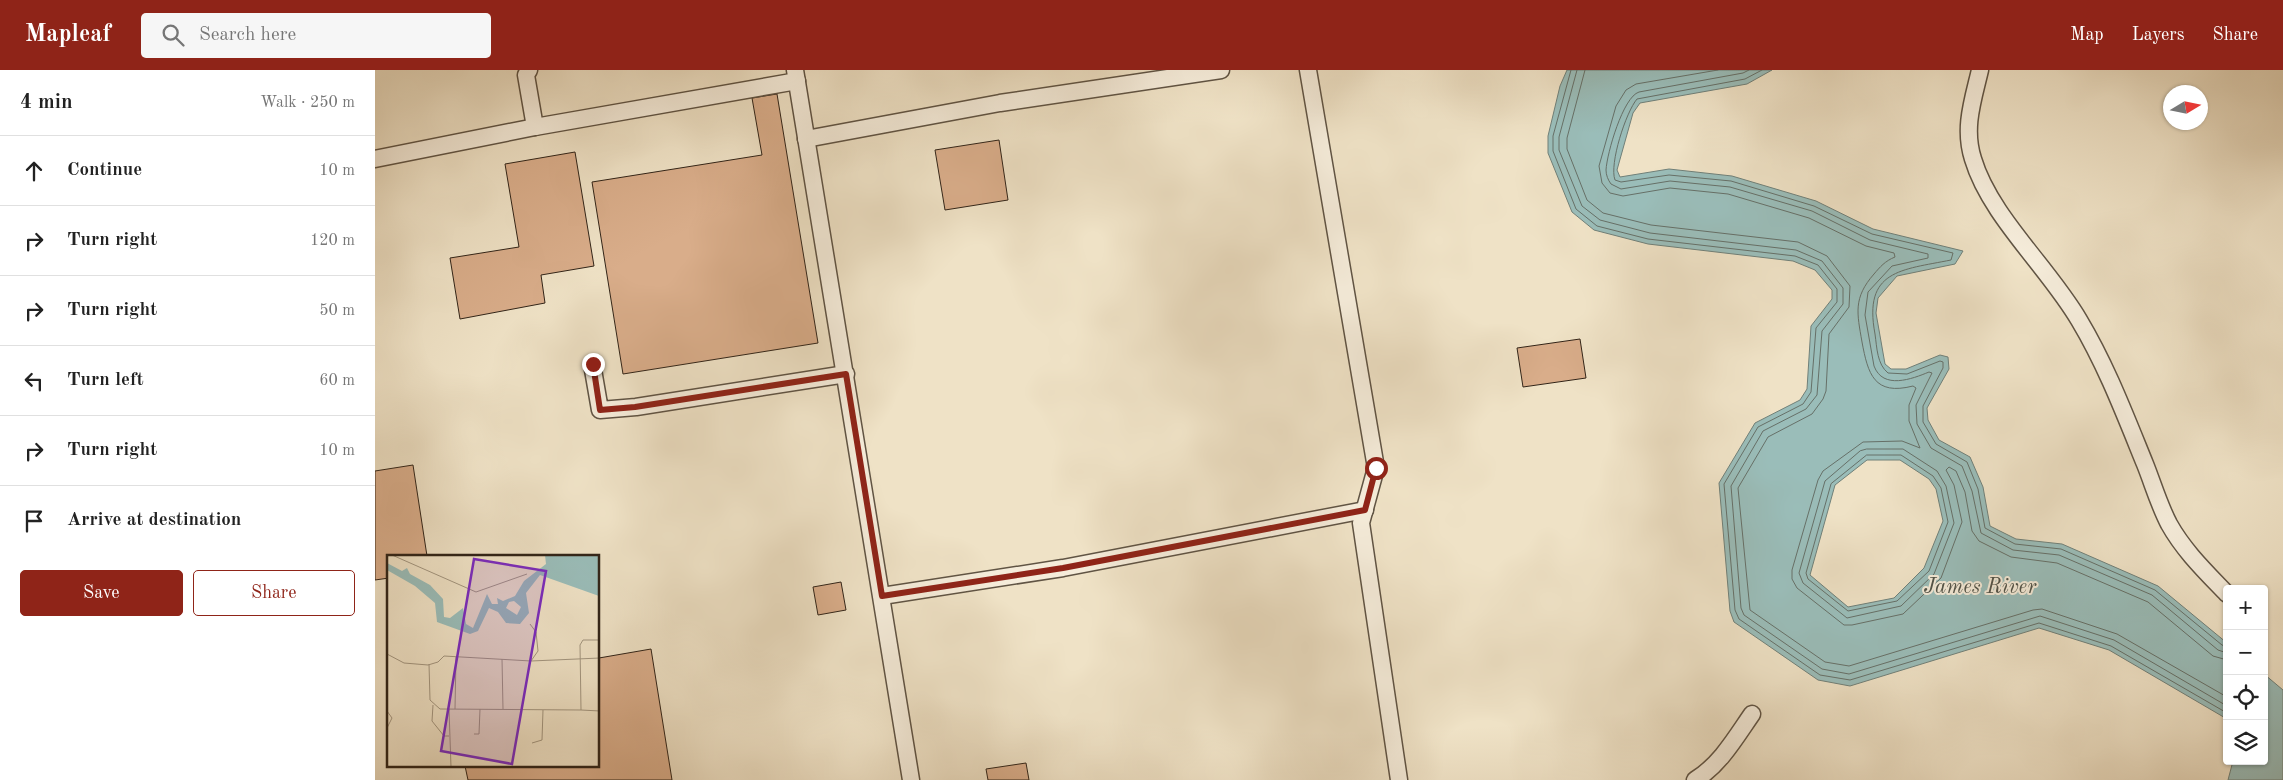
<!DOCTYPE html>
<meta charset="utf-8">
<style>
body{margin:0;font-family:"Old Standard TT",serif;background:#f6f6f6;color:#222}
.controls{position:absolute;right:15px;bottom:15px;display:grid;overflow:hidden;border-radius:5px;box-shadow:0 1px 4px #0004}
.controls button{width:45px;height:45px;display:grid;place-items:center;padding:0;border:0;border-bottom:1px solid #e0e0e0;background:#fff;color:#222;font:25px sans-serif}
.compass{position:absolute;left:1788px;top:15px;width:45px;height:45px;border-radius:50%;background:#fff;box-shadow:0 1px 4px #0004;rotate:80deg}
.stop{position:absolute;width:15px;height:15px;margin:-11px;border:4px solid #8f2418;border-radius:50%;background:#fff}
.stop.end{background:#8f2418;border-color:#fff;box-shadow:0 1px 5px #0008}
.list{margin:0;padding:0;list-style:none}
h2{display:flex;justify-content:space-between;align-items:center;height:65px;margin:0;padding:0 20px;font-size:21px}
h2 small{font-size:16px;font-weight:400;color:#767676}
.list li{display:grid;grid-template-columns:32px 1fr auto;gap:15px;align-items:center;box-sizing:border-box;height:70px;padding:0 20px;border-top:1px solid #e0e0e0}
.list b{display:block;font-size:19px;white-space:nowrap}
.list em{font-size:16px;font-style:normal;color:#767676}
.actions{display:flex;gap:10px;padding:15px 20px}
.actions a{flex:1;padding:11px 0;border:1px solid #8f2418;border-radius:5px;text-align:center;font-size:18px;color:#8f2418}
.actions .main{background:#8f2418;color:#fff}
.icon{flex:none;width:28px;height:28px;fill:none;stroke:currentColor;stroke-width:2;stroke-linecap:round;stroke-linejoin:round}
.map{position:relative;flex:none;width:1908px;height:710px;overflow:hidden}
header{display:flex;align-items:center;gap:30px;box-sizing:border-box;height:70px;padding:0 25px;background:#8f2418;color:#fff}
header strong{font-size:24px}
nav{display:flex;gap:28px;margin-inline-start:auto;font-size:18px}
.search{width:350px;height:45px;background:#f6f6f6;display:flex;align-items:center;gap:12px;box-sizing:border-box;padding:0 18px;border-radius:5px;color:#767676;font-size:19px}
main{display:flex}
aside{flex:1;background:#fff}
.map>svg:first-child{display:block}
</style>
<header>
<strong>Mapleaf</strong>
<div class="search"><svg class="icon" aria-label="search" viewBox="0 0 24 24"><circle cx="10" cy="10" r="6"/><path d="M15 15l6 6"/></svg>Search here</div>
<nav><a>Map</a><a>Layers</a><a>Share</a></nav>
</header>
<main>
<aside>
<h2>4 min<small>Walk · 250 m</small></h2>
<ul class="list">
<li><svg class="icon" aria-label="ahead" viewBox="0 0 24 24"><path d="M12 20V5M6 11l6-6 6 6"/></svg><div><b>Continue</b></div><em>10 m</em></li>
<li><svg class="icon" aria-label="right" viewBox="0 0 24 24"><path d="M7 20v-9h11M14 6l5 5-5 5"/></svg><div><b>Turn right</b></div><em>120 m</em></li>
<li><svg class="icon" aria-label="right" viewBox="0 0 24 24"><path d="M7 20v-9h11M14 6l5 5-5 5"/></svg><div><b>Turn right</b></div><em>50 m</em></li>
<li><svg class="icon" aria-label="left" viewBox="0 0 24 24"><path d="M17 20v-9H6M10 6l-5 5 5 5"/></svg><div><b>Turn left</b></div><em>60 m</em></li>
<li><svg class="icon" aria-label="right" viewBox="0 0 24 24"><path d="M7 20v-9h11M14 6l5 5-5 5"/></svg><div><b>Turn right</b></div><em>10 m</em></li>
<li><svg class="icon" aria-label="arrive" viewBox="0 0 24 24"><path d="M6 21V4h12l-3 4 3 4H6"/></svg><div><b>Arrive at destination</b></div></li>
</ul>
<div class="actions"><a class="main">Save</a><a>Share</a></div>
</aside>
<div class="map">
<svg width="1908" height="710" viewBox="0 0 1908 710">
<rect width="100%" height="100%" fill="#efe2c6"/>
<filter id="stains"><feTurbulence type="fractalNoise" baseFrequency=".004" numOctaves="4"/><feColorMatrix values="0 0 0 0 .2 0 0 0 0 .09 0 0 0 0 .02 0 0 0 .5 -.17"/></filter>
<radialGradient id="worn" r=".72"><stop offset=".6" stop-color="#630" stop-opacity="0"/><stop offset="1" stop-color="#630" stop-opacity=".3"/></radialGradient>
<!-- water -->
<g fill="#9abdb9" stroke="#708079" fill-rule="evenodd">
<path d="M1192,0H1397L1372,14L1265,33L1258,43L1242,100L1245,107L1294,99L1357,106L1441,131L1498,159L1588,181L1580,194L1522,206L1503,228L1501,243L1510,294L1516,299H1531L1565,285L1573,287L1574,299L1552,338L1553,350L1564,370L1595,387L1608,417L1615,456L1641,469L1687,474L1783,516L1852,573V649L1734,580L1664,558L1475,616L1443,610L1359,552L1355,541L1344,413L1380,353L1425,330L1432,319L1436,256L1457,229V220L1440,200L1418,191L1273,174L1219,160L1197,142L1173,83V66L1185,16ZM1492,390H1525L1554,409L1561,419L1568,451L1549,498L1519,528L1473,537L1435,505L1460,415Z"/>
<polygon points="1889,604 1908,620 1908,710 1853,710 1858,691 1889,691"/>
</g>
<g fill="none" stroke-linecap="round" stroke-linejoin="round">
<!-- shore -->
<g stroke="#667068" stroke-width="1">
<polyline points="1196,0 1178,66 1178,81 1201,139 1222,156 1273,169 1420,186 1443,195 1462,219 1462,232 1441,258 1436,322 1428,334 1383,357 1349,414 1360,540 1364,549 1445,605 1475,610 1664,553 1736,576 1852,643"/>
<polyline points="1202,0 1184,67 1184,80 1207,136 1225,150 1275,163 1421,180 1447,191 1468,218 1468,234 1447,261 1442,325 1431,339 1388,361 1356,416 1366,538 1369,545 1447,599 1474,604 1665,546 1739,570 1852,636"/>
<polyline points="1210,0 1192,68 1192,79 1212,130 1228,143 1276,155 1423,172 1452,186 1475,216 1474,237 1454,264 1451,321 1448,329 1437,344 1393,367 1363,418 1375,540 1450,592 1474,596 1658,540 1667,539 1742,564 1852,627"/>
<path d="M1343,0L1261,14L1251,20L1241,36L1224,96L1227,113L1235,123L1248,126L1295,118L1353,124L1434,148L1491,176L1519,183L1520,187C1510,191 1505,197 1499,204C1478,228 1482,243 1487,272C1493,304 1499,326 1538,316L1541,318L1534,335V351L1545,378L1527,371L1488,372L1448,401L1443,410L1417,500V509L1422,518L1469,555H1477L1528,544L1566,508L1587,452L1579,415L1571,400L1574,397L1581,401L1590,422L1597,461L1604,471L1636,487L1682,493L1773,532L1838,586L1852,590"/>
<path d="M1374,0L1368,3L1264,22C1248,27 1232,83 1231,100C1231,105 1233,110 1236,114L1246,119L1295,111L1355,117L1437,141L1495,170L1553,184V188L1517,196L1493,222L1490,245L1499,296C1508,320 1537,309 1554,302L1557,303L1541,335L1542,354L1556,378L1587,396L1597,421L1606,463L1638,480L1684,485L1777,525L1843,580L1852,583"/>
<path d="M1387,0L1370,9L1262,29C1251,42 1234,94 1240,110L1246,112L1294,105L1356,111L1439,136L1497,164L1578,183L1576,190C1526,200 1488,200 1500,264C1502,278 1502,294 1513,303L1532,304L1565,291L1568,292V298L1548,336V352L1561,374L1592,392L1603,419L1610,458L1640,474L1686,479L1780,520L1847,575L1852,577"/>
<polygon points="1492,379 1528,379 1562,401 1571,416 1579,453 1559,504 1526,536 1472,548 1428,513 1424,503 1450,411 1485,381"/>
<polygon points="1492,385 1526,385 1558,406 1566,418 1573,452 1554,501 1522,531 1473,541 1433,509 1431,503 1456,414"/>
</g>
</g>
<!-- building -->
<g fill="#d9ad8a" stroke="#312418">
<polygon points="402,24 443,273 248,304 217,112 387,85 377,28"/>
<polygon points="624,70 633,130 570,140 560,80"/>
<polygon points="200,82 219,196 166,205 170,233 85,249 75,188 144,177 130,94"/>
<polygon points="1205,269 1211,308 1148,317 1142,278"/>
<polygon points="38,395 52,486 14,486 14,508 0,510 0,401"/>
<polygon points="466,512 471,540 443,545 438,517"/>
<polygon points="276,579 297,710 93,710 90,696 224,696 224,588"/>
<polygon points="651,693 654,710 613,710 611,699"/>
</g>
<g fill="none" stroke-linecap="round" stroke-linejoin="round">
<!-- lane casing -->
<g stroke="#605444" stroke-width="19">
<g id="lane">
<polyline points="154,0 151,5 160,57"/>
<polyline points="420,0 536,710"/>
<polyline points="933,0 1001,398 986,453 1024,710"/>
<path d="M1605,0C1598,30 1588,58 1598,89C1615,146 1673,197 1704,250C1731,295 1750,345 1770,394C1778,414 1784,435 1794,454C1809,481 1831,502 1852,524"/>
<polyline points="431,69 625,33 846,0"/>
<polyline points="0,89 160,57 422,11"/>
<polyline points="217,294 225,340 261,337 471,304"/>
<polyline points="507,526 688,498 990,440"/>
<path d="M1320,710C1345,695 1361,667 1377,644"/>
</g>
</g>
<!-- lane -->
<use href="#lane" stroke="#f5ecda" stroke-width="16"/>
</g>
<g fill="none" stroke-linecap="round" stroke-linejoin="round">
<!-- route -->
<polyline stroke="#8f2418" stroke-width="6" points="218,294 225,340 260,337 471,304 507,526 688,498 990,440 1001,398"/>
</g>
<g text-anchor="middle" stroke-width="4" stroke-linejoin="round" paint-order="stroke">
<!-- water labels -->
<g font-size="21" font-style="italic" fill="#505248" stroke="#f5ecda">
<text x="1605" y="523">James River</text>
</g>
</g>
<!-- overview -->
<g transform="translate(12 485)">
<rect width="212" height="212" fill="#efe2c6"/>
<path d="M158,0H212V41L153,20L139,38L142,58L133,69L119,68L111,57L102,53L91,76L83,79L50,67L48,48L28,31L0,15V8L15,16L20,13L23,19L43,30L56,44L57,62L63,63L76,53L79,69L86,73L100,39L105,49H111L110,43L116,46L128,41L137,26L159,9ZM127,46L134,52L130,60L119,53L122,47Z" fill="#9abdb9" fill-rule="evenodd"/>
<path fill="none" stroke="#a39680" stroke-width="1" d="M5,0L89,37L140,19M143,69L149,77L151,96L144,106M0,99L17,108L41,110L51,107L57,101L144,106L213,103M115,104L116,154M42,109L43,145L53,154L194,155L193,90L196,85H213M46,150L45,166L57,181H62M62,154L64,212M68,154L69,102M194,155L213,156M0,156L5,163L0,173M87,179H92L93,154M145,188L155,185L156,155"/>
<path fill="#7b2cbf" fill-opacity="0.15" stroke="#7b2cbf" stroke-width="2.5" d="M87,4L159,16L125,209L54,196Z"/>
<rect width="212" height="212" fill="none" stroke="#312418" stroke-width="2.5"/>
</g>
<rect width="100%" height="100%" filter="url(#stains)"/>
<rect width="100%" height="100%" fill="url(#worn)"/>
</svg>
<div class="controls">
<button>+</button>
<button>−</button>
<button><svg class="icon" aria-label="locate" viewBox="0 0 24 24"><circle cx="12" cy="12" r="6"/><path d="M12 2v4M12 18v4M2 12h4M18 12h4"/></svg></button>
<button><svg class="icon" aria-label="layers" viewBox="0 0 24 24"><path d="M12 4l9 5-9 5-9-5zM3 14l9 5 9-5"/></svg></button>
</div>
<svg class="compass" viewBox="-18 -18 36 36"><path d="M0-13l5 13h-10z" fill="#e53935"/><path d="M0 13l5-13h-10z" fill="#767676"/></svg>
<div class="stop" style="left:1001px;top:398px"></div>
<div class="stop end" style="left:218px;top:294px"></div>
</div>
</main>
